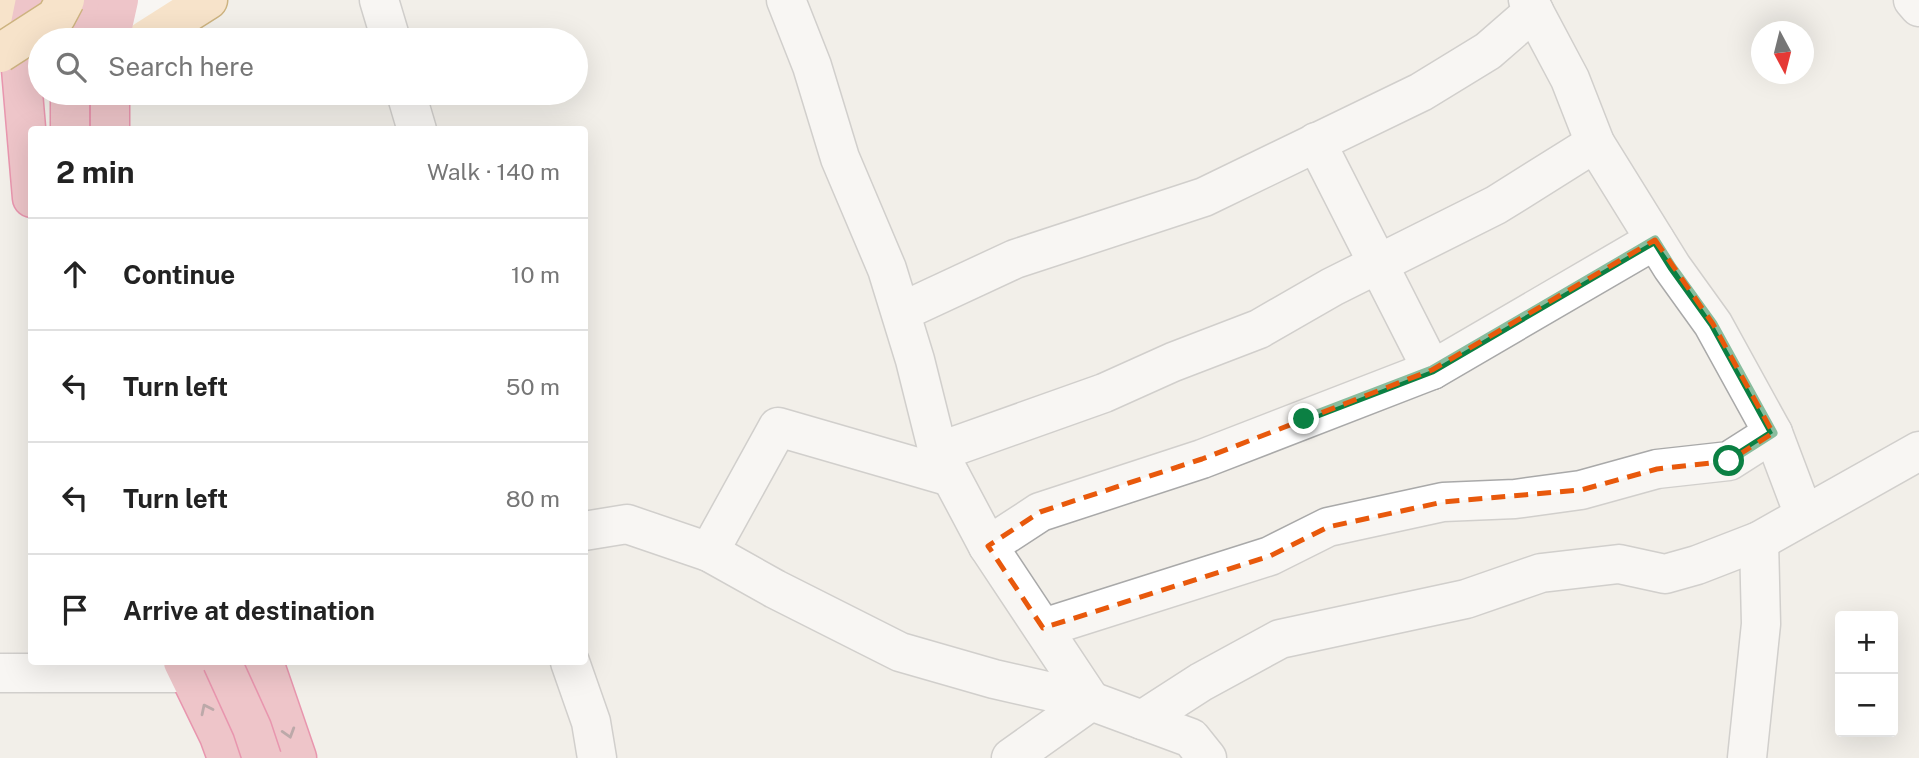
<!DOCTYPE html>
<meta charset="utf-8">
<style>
body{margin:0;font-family:"Public Sans",sans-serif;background:#f2f2f2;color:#222}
.controls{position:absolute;right:21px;bottom:21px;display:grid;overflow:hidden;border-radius:7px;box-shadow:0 7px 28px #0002}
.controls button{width:63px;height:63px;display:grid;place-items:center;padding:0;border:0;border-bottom:2px solid #e0e0e0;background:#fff;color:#222;font:35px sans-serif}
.compass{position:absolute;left:1751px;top:21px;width:63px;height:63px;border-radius:50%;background:#fff;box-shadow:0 7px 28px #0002;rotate:173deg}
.stop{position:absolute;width:21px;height:21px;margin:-16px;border:5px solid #0b8043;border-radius:50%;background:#fff}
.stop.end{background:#0b8043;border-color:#fff;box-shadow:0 2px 7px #0008}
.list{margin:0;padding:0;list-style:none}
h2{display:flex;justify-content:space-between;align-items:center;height:91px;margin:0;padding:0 28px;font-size:30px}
h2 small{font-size:23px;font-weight:400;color:#767676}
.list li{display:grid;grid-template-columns:46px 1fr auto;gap:21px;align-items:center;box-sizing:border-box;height:112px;padding:0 28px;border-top:2px solid #e0e0e0}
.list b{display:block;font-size:26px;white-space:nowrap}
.list em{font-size:23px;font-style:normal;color:#767676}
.icon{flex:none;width:38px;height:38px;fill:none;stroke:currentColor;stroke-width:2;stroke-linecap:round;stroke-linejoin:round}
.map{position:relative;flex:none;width:1919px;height:758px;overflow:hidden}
.search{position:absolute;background:#fff;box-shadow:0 7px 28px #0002;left:28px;top:28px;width:560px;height:77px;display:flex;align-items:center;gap:18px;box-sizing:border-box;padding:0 24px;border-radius:38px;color:#767676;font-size:26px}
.panel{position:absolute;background:#fff;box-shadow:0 7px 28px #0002;left:28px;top:126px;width:560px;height:539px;border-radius:7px}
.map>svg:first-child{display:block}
</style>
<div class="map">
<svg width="1919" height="758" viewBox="0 0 1919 758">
<rect width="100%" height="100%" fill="#f2efe9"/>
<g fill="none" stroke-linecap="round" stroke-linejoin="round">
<!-- minor casing -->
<g stroke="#a9a9a9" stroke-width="41">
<g id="minor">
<polyline points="379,0 391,40"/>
<polyline points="786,0 812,66 840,158 887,269 915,360 938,452 988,546 1091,701 1011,758"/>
<polyline points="1528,0 1570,79 1595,143 1672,267 1713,324 1773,433 1804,515"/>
<polyline points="1913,0 1919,7"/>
<polyline points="117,10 174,0"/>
<polyline points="406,93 417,130"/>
<polyline points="1316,142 1432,370"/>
<polyline points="901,312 1015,259 1204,197 1421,92 1488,51 1534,11"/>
<polyline points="938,452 1104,393 1173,362 1259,329 1332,287 1496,205 1595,143"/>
<polyline points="584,531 627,524 709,552 775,589 900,652 994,679 1091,701 1191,738 1207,758"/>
<polyline points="988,546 1040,512 1202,459 1432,370 1655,240"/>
<polyline points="709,552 778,427 951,477"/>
<polyline points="1043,628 1270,556 1328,527 1443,502 1515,499 1581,490 1657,469 1729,461 1773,433"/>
<polyline points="570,662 591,722 597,758"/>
<polyline points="0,673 189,673 217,665"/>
<polyline points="1142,720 1201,682 1280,639 1466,599 1541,573 1619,564 1665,574 1697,565 1759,541 1919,451"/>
<polyline points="1747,758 1761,624 1759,541"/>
</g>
</g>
<!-- major casing -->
<g stroke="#a06b00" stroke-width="41">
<g id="major">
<polyline points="0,19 45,0"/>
<polyline points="145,40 208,0"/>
</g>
</g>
<!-- highway casing -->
<g stroke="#dc2a67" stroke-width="41">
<g id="highway">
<polyline points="78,40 85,0"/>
<polyline points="110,40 119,0"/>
<polyline points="110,93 110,130"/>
<polyline points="70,130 70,93"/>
<polyline points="32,198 21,69 35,0"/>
<polyline points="183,662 219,736 227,758"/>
<polyline points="264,662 297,758"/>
</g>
</g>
<!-- minor -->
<use href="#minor" stroke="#fff" stroke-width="38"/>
<!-- major -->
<use href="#major" stroke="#fcd6a4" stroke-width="38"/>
<!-- highway -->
<use href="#highway" stroke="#e892a2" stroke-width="38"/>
<!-- major-bridge casing -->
<g stroke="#a06b00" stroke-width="41" stroke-linecap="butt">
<polyline id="major-bridge" points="0,53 56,17 65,0"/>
</g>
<!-- highway-bridge casing -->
<g stroke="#dc2a67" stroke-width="41" stroke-linecap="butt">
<polyline id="highway-bridge" points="222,662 252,728 262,758"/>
</g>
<!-- major-bridge -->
<use href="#major-bridge" stroke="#fcd6a4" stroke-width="38"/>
<!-- highway-bridge -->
<use href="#highway-bridge" stroke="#e892a2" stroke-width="38"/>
</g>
<!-- one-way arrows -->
<defs><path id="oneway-chevron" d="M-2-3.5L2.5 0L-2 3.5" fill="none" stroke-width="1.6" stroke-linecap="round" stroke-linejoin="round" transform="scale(1.75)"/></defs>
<g stroke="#7b545c">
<use href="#oneway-chevron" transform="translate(206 709) rotate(-116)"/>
<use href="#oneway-chevron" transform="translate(289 733) rotate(73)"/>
</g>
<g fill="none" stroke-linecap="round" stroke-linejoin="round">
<!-- route -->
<polyline stroke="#0b8043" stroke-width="9" points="1304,419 1432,370 1655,240 1672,267 1713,324 1773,433 1729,461"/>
</g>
<!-- marked area -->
<path d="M0 0H1919V758H0ZM1655,240L1713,324L1773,433L1729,461L1657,469L1581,490L1443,502L1328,527L1270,556L1043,628L988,546L1040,512L1202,459L1432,370Z" fill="#f2efe9" fill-opacity=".55" fill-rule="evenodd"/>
<path fill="none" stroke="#e8590c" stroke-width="5" stroke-dasharray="14 9" stroke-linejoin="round" d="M1655,240L1713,324L1773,433L1729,461L1657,469L1581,490L1443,502L1328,527L1270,556L1043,628L988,546L1040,512L1202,459L1432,370Z"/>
</svg>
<div class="controls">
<button>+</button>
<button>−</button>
</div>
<svg class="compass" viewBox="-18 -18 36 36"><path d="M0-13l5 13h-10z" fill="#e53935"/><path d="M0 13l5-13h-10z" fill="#767676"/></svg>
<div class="stop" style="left:1729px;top:461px"></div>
<div class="stop end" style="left:1304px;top:419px"></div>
<div class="search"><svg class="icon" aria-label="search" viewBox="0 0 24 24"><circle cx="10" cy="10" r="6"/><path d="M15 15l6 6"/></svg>Search here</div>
<section class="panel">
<h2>2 min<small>Walk · 140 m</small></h2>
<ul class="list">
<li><svg class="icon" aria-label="ahead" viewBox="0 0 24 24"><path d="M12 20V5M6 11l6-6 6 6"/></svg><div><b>Continue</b></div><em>10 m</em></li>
<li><svg class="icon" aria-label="left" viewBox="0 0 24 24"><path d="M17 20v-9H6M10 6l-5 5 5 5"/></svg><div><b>Turn left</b></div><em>50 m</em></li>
<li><svg class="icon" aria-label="left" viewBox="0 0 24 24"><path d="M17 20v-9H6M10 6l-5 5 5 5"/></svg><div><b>Turn left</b></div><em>80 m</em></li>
<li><svg class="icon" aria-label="arrive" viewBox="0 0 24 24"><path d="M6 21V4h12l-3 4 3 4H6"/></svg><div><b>Arrive at destination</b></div></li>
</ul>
</section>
</div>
